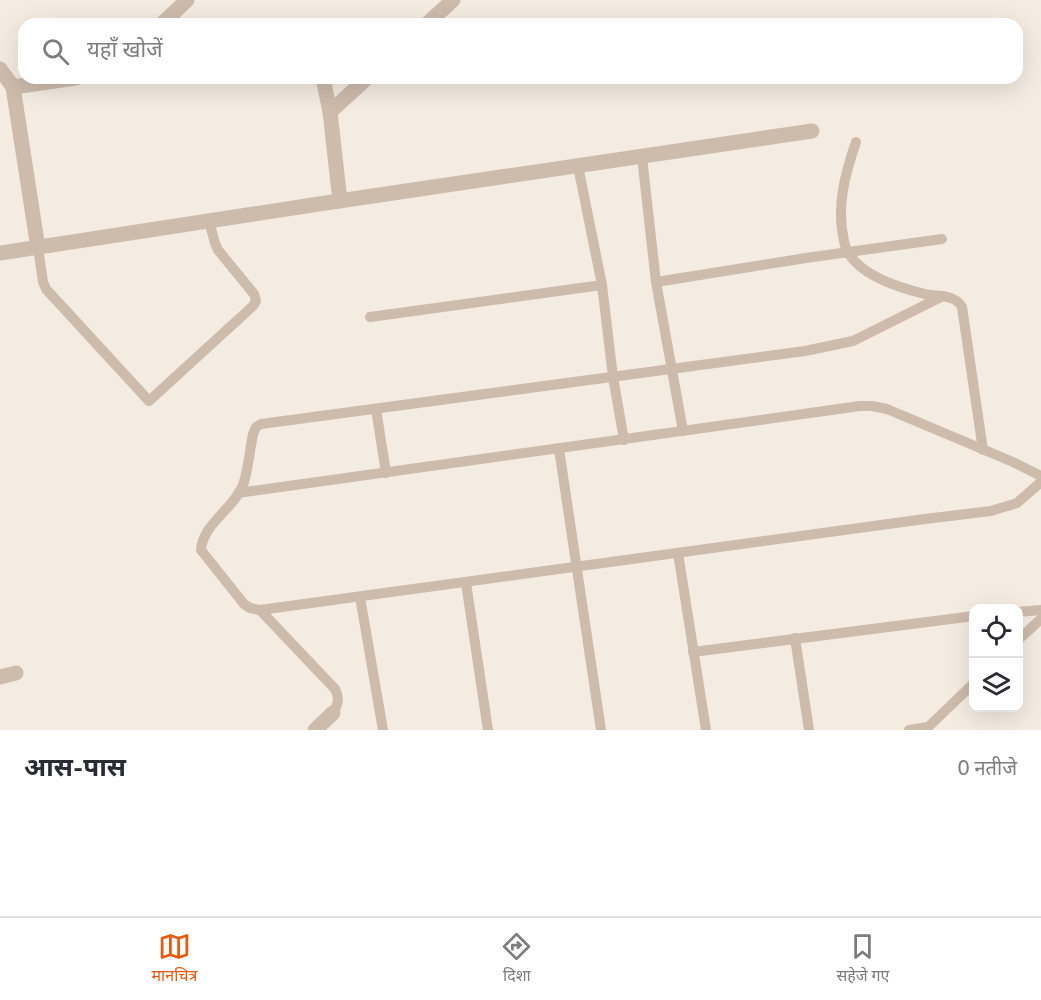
<!DOCTYPE html>
<html lang="hi">
<meta charset="utf-8">
<style>
body{margin:0;font-family:"Public Sans","Noto Sans Devanagari",sans-serif;background:#f7f7f7;color:#2b2b33}
.controls{position:absolute;right:18px;bottom:18px;display:grid;overflow:hidden;border-radius:12px;box-shadow:0 6px 24px #0002}
.controls button{width:54px;height:54px;display:grid;place-items:center;padding:0;border:0;border-bottom:2px solid #e1e1e2;background:#fff;color:#2b2b33;font:30px sans-serif}
.list{margin:0;padding:0;list-style:none}
h2{display:flex;justify-content:space-between;align-items:center;height:78px;margin:0;padding:0 24px;font-size:26px}
h2 small{font-size:20px;font-weight:400;color:#7c7c81}
.icon{flex:none;width:33px;height:33px;fill:none;stroke:currentColor;stroke-width:2;stroke-linecap:round;stroke-linejoin:round}
.map{position:relative;flex:none;width:1041px;height:730px;overflow:hidden}
.search{position:absolute;background:#fff;box-shadow:0 6px 24px #0002;left:18px;right:18px;top:18px;height:66px;display:flex;align-items:center;gap:15px;box-sizing:border-box;padding:0 21px;border-radius:18px;color:#7c7c81;font-size:22px}
.sheet{height:186px;background:#fff}
nav{display:flex;justify-content:space-around;align-items:center;box-sizing:border-box;height:84px;border-top:2px solid #e1e1e2;background:#fff;font-size:16px;color:#7c7c81}
nav a{display:grid;justify-items:center;gap:3px}
nav .on{color:#ea580c}
.map>svg:first-child{display:block}
</style>
<div class="map">
<svg width="1041" height="730" viewBox="0 0 1041 730">
<rect width="100%" height="100%" fill="#f4ebe1"/>
<g fill="none" stroke-linecap="round" stroke-linejoin="round">
<!-- lane -->
<g stroke="#cdbbac" stroke-width="10">
<path d="M856,142C845,174 836,207 844,241C845,246 846,250 849,254C863,276 900,288 925,294C938,297 955,294 962,307L983,450"/>
<polyline points="642,157 656,282 683,431"/>
<polyline points="578,166 602,285 613,377 624,440"/>
<polyline points="38,248 43,282 46,289 149,401 253,306 256,301 254,294 218,250 215,243 209,221"/>
<polyline points="656,282 806,258 942,239"/>
<path d="M943,296L853,341L805,351L261,424L256,427L253,434C250,449 248,471 243,485C234,509 203,523 201,550L244,604L250,608L260,610L925,519L991,511L1017,503L1041,482"/>
<polyline points="370,317 602,285"/>
<polyline points="376,409 386,473"/>
<polyline points="559,449 601,730"/>
<polyline points="238,493 860,406 872,406 887,409 1013,462 1041,476"/>
<polyline points="678,553 706,730"/>
<polyline points="466,583 488,730"/>
<polyline points="360,597 383,730"/>
<path d="M260,610L335,689C340,699 338,704 333,713"/>
<polyline points="1018,612 1041,610"/>
<polyline points="795,638 809,730"/>
<polyline points="1018,640 1041,619"/>
<polyline points="693,652 974,616"/>
<polyline points="909,730 928,727"/>
<polyline points="925,730 974,683"/>
</g>
<!-- street -->
<g stroke="#cdbbac" stroke-width="15">
<polyline points="162,24 187,0"/>
<polyline points="427,24 453,0"/>
<polyline points="0,69 13,87 38,248"/>
<polyline points="323,78 330,112 340,201"/>
<polyline points="13,87 76,78"/>
<polyline points="330,112 367,78"/>
<polyline points="0,253 332,202 812,131"/>
<polyline points="0,677 16,673"/>
<polyline points="315,730 333,713"/>
</g>
</g>
</svg>
<div class="controls">
<button><svg class="icon" aria-label="locate" viewBox="0 0 24 24"><circle cx="12" cy="12" r="6"/><path d="M12 2v4M12 18v4M2 12h4M18 12h4"/></svg></button>
<button><svg class="icon" aria-label="layers" viewBox="0 0 24 24"><path d="M12 4l9 5-9 5-9-5zM3 14l9 5 9-5"/></svg></button>
</div>
<div class="search"><svg class="icon" aria-label="search" viewBox="0 0 24 24"><circle cx="10" cy="10" r="6"/><path d="M15 15l6 6"/></svg>यहाँ खोजें</div>
</div>
<section class="sheet">
<h2>आस-पास<small>0 नतीजे</small></h2>
<ul class="list">
</ul>
</section>
<nav>
<a class="on"><svg class="icon" aria-label="map" viewBox="0 0 24 24"><path d="M3 6l6-2 6 2 6-2v14l-6 2-6-2-6 2zM9 4v14M15 6v14"/></svg>मानचित्र</a>
<a><svg class="icon" aria-label="directions" viewBox="0 0 24 24"><path d="M12 3l9 9-9 9-9-9zM9 14v-3h6M13 9l2 2-2 2"/></svg>दिशा</a>
<a><svg class="icon" aria-label="saved" viewBox="0 0 24 24"><path d="M7 4h10v16l-5-4-5 4z"/></svg>सहेजे गए</a>
</nav>
